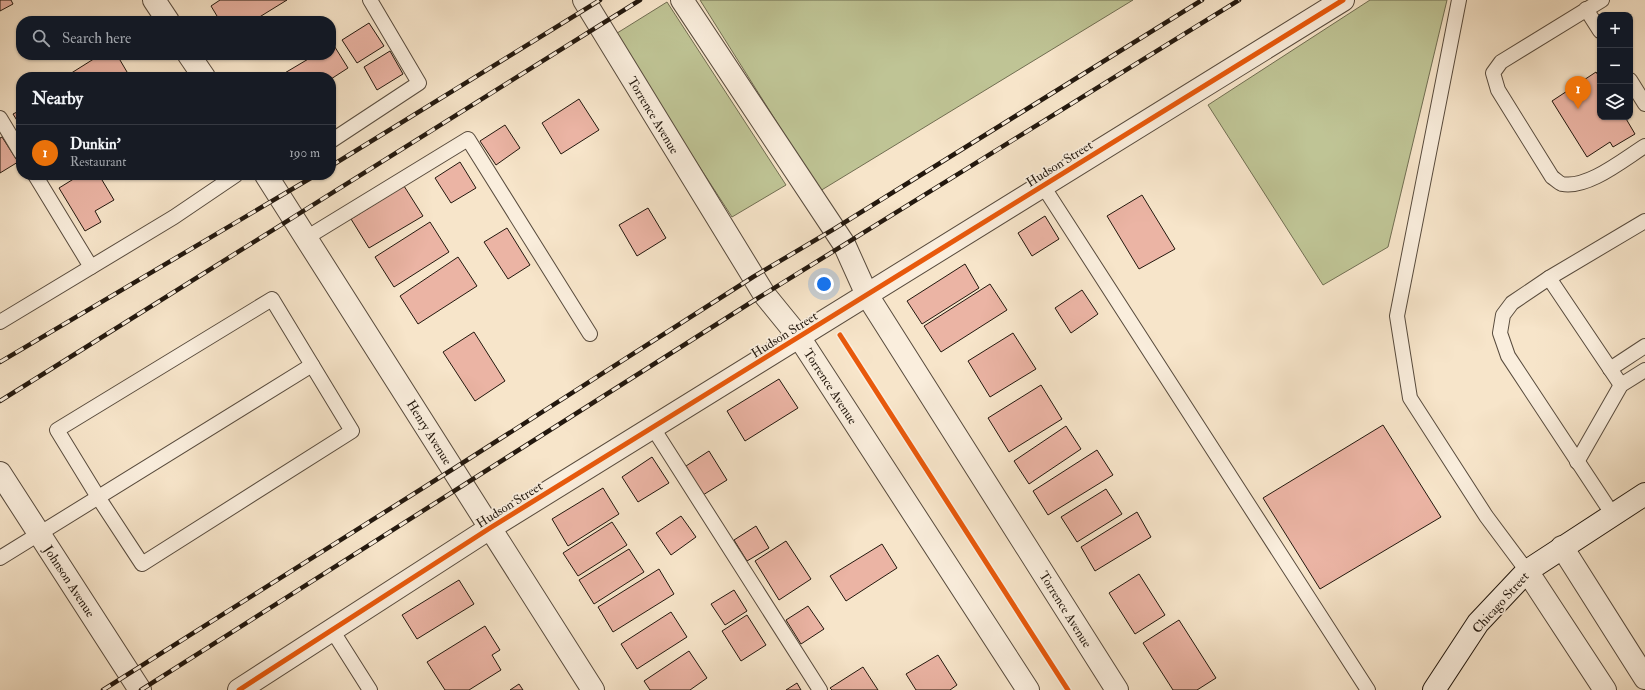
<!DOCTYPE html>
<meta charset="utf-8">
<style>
body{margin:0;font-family:"IM FELL Double Pica",serif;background:#242831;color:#f1f3f6}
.controls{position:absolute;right:12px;top:12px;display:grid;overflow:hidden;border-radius:8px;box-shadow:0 1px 3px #0004}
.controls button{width:36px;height:36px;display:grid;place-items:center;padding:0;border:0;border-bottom:1px solid #363941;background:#171b24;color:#f1f3f6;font:20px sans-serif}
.you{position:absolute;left:824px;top:284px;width:14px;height:14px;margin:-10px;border:3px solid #fff;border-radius:50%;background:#1a73e8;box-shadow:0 0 0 6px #1a73e833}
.badge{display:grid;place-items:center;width:26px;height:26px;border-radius:50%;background:#8c9099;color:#fff;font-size:13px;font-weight:700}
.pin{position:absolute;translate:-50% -33px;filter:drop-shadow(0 1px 2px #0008)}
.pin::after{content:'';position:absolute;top:21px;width:14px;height:12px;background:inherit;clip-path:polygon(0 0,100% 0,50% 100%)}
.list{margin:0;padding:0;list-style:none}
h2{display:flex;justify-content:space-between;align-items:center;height:52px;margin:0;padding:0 16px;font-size:17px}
h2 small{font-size:13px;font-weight:400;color:#9ea1a6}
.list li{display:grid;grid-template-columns:26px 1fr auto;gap:12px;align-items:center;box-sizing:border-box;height:56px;padding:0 16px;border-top:1px solid #363941}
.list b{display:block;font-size:15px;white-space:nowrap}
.list p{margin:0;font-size:13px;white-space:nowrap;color:#9ea1a6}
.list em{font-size:13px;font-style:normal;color:#9ea1a6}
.icon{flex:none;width:22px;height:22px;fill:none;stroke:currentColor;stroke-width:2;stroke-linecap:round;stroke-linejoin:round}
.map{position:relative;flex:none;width:1645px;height:690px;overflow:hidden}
.search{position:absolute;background:#171b24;box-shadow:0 1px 3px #0004;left:16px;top:16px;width:320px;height:44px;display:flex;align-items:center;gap:10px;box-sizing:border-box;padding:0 14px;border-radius:16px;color:#9ea1a6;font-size:15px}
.panel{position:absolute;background:#171b24;box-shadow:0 1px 3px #0004;left:16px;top:72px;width:320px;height:108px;border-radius:16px}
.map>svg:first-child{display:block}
</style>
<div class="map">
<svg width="1645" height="690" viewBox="0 0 1645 690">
<rect width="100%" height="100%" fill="#f7e5ca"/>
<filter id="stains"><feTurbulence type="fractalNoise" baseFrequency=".005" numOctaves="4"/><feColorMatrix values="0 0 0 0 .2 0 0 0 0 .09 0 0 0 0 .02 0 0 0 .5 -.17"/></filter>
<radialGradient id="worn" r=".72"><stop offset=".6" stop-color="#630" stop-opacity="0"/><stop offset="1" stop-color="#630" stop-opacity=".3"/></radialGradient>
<!-- green -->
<g fill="#bfc495" stroke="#716e52">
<polygon points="700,0 1133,0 820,191"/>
<polygon points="1370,0 1447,0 1388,247 1323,285 1208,105"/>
<polygon points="667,2 786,185 732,217 614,35"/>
</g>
<!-- building -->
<g fill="#ebb4a4" stroke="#23180e">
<polygon points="0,0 11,0 13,4 0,11"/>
<polygon points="220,0 287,0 253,21 220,21 211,6"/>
<polygon points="369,23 384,46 357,63 342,40"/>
<polygon points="333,44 348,68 331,79 331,77 278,77 315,55 331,55 331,45"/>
<polygon points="390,51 403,74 377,90 364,67"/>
<polygon points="100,55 117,55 130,77 65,77"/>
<polygon points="1596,72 1600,78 1600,117 1625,117 1635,134 1613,147 1610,142 1587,157 1552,101"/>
<polygon points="579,99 599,130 561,154 542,123"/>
<polygon points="21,110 21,127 13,114"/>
<polygon points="505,125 520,148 496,165 480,141"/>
<polygon points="2,137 18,162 0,173 0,138"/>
<polygon points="460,162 476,188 451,203 435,178"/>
<polygon points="80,175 99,175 114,200 95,211 101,222 85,231 59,188"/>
<polygon points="404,186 423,216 369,248 351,219"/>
<polygon points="1142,195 1175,249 1139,269 1107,216"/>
<polygon points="648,208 666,238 637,256 619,225"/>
<polygon points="1045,216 1059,239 1032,256 1018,233"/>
<polygon points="430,222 449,252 394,287 375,257"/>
<polygon points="507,228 530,265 508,279 484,242"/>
<polygon points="458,257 477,286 418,324 400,296"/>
<polygon points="965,264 979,288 922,324 907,301"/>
<polygon points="990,284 1007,310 941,352 924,326"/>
<polygon points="1082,290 1098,314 1071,333 1055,308"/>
<polygon points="474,332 505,381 475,401 443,352"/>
<polygon points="1013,333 1036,369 990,397 968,361"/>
<polygon points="779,379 798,408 745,441 727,411"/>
<polygon points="1041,385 1062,419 1009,452 988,418"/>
<polygon points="1383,425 1441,517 1320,589 1263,498"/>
<polygon points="1066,426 1081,449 1029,484 1014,461"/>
<polygon points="1097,450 1113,475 1048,515 1033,491"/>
<polygon points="709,451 727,480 703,495 686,466"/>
<polygon points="652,457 669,483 638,502 622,477"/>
<polygon points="603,488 619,514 568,546 552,519"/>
<polygon points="1106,489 1122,514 1077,542 1061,517"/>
<polygon points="1137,512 1151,537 1095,571 1081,547"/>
<polygon points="681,516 696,537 671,555 656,533"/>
<polygon points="612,522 627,545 578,576 563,553"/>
<polygon points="756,526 769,548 747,561 734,540"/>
<polygon points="786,541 811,579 779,600 755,561"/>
<polygon points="882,544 897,568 846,601 830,576"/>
<polygon points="629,549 644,572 594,604 579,580"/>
<polygon points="659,569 674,594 613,632 598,607"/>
<polygon points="1139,574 1165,615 1135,634 1109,593"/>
<polygon points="459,580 474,604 417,639 402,615"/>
<polygon points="734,590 747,611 725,625 711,604"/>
<polygon points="808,606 824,629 801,644 786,620"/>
<polygon points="671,612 687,637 637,669 621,644"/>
<polygon points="747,615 766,645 741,661 722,631"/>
<polygon points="1179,620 1216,678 1197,690 1173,690 1143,643"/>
<polygon points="485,626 500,650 492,655 501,670 469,690 445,690 427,662"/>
<polygon points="689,651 707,678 690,690 650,690 644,681"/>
<polygon points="938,655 957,685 950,690 916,690 906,674"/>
<polygon points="863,667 878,690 832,690 830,688"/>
<polygon points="797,683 801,690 786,690"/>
<polygon points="519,684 523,690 510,690"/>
</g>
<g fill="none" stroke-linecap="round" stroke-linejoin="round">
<!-- lane casing -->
<g stroke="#584b3d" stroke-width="16">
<g id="lane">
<polyline points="1459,0 1397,316 1410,398 1486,516 1527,571"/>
<path d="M1602,0L1501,62L1493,73L1498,90L1552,177C1555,179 1559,183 1562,184C1588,189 1624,159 1645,146"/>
<polyline points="1586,9 1600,31"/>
<polyline points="1630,80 1645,104"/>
<polyline points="0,118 21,153"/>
<polyline points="331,141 419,83 370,0"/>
<polyline points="35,175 91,267"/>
<polyline points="1043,186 1368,690"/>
<polyline points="306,238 468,139 590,334"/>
<polyline points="1549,278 1621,385"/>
<polygon points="272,299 352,431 142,564 98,497 57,430"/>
<polyline points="0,322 174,217 236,175"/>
<polyline points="1610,369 1645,346"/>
<polyline points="653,428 820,690"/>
<polyline points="1577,462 1621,385 1645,370"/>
<polyline points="1613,515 1508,356 1500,333 1503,315 1512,303 1549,278 1645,221"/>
<polyline points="0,558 312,365"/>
<polyline points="332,630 370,690"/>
</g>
</g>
<!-- street casing -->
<g stroke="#584b3d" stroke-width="24">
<g id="street">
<polyline points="154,0 168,21"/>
<polyline points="584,0 764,294 799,337 1028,690"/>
<polyline points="682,0 834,229 844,244 867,295 1117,690"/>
<polyline points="189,55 204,77"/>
<polyline points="266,175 593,690"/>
<polyline points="0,473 140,690"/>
<polyline points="1562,547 1645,678"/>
<polyline points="1527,571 1605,690"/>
<polyline points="239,690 490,528 1343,0"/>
</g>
</g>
<!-- secondary casing -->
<g stroke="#23180e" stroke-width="24">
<polyline id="secondary" points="1434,690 1478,623 1527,571 1645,494"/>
</g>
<!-- lane -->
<use href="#lane" stroke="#faeedd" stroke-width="14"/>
<!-- street -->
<use href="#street" stroke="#faeedd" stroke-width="22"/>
<!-- secondary -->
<use href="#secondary" stroke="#faeedd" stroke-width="22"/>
<!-- rail casing -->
<g stroke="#23180e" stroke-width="4.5">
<g id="rail">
<polyline points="331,166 600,0"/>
<polyline points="0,362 316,175"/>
<polyline points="0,401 640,0"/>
<polyline points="103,690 453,469 753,277 834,229 1202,0"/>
<polyline points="141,690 750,303 1239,0"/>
</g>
</g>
<!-- rail -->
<use href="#rail" stroke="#faeedd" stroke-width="3" stroke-dasharray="9" stroke-linecap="butt"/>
<!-- cycleway casing -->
<g stroke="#faeedd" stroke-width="8">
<g id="cycleway">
<polyline points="840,335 1068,690"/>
<polyline points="239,690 490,528 1343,0"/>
</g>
</g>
<!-- cycleway -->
<use href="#cycleway" stroke="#e8590c" stroke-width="5"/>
</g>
<g text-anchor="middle" stroke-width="3.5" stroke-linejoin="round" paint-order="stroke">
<!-- street labels -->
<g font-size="13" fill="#23180e" stroke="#faeedd">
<text transform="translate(654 115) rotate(59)" y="5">Torrence Avenue</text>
<text transform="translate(1059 163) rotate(-32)" y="5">Hudson Street</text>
<text transform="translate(784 334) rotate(-32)" y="5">Hudson Street</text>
<text transform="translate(831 386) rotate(57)" y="5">Torrence Avenue</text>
<text transform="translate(430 432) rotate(58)" y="5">Henry Avenue</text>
<text transform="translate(509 504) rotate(-32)" y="5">Hudson Street</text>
<text transform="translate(70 581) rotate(57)" y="5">Johnson Avenue</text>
<text transform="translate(1500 602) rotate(-48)" y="5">Chicago Street</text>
<text transform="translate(1066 609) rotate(58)" y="5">Torrence Avenue</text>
</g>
</g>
<rect width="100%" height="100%" filter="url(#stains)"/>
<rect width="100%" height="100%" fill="url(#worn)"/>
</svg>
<div class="controls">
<button>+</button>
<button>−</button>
<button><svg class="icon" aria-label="layers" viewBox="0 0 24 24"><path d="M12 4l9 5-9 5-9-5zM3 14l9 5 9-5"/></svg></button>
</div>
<div class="you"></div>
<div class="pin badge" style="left:1578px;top:109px;background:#e8710a">1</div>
<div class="search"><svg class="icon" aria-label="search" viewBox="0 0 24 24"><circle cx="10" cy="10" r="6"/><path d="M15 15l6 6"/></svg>Search here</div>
<section class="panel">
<h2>Nearby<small></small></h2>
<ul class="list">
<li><span class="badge" style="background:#e8710a">1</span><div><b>Dunkin'</b><p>Restaurant</p></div><em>190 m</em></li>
</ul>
</section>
</div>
